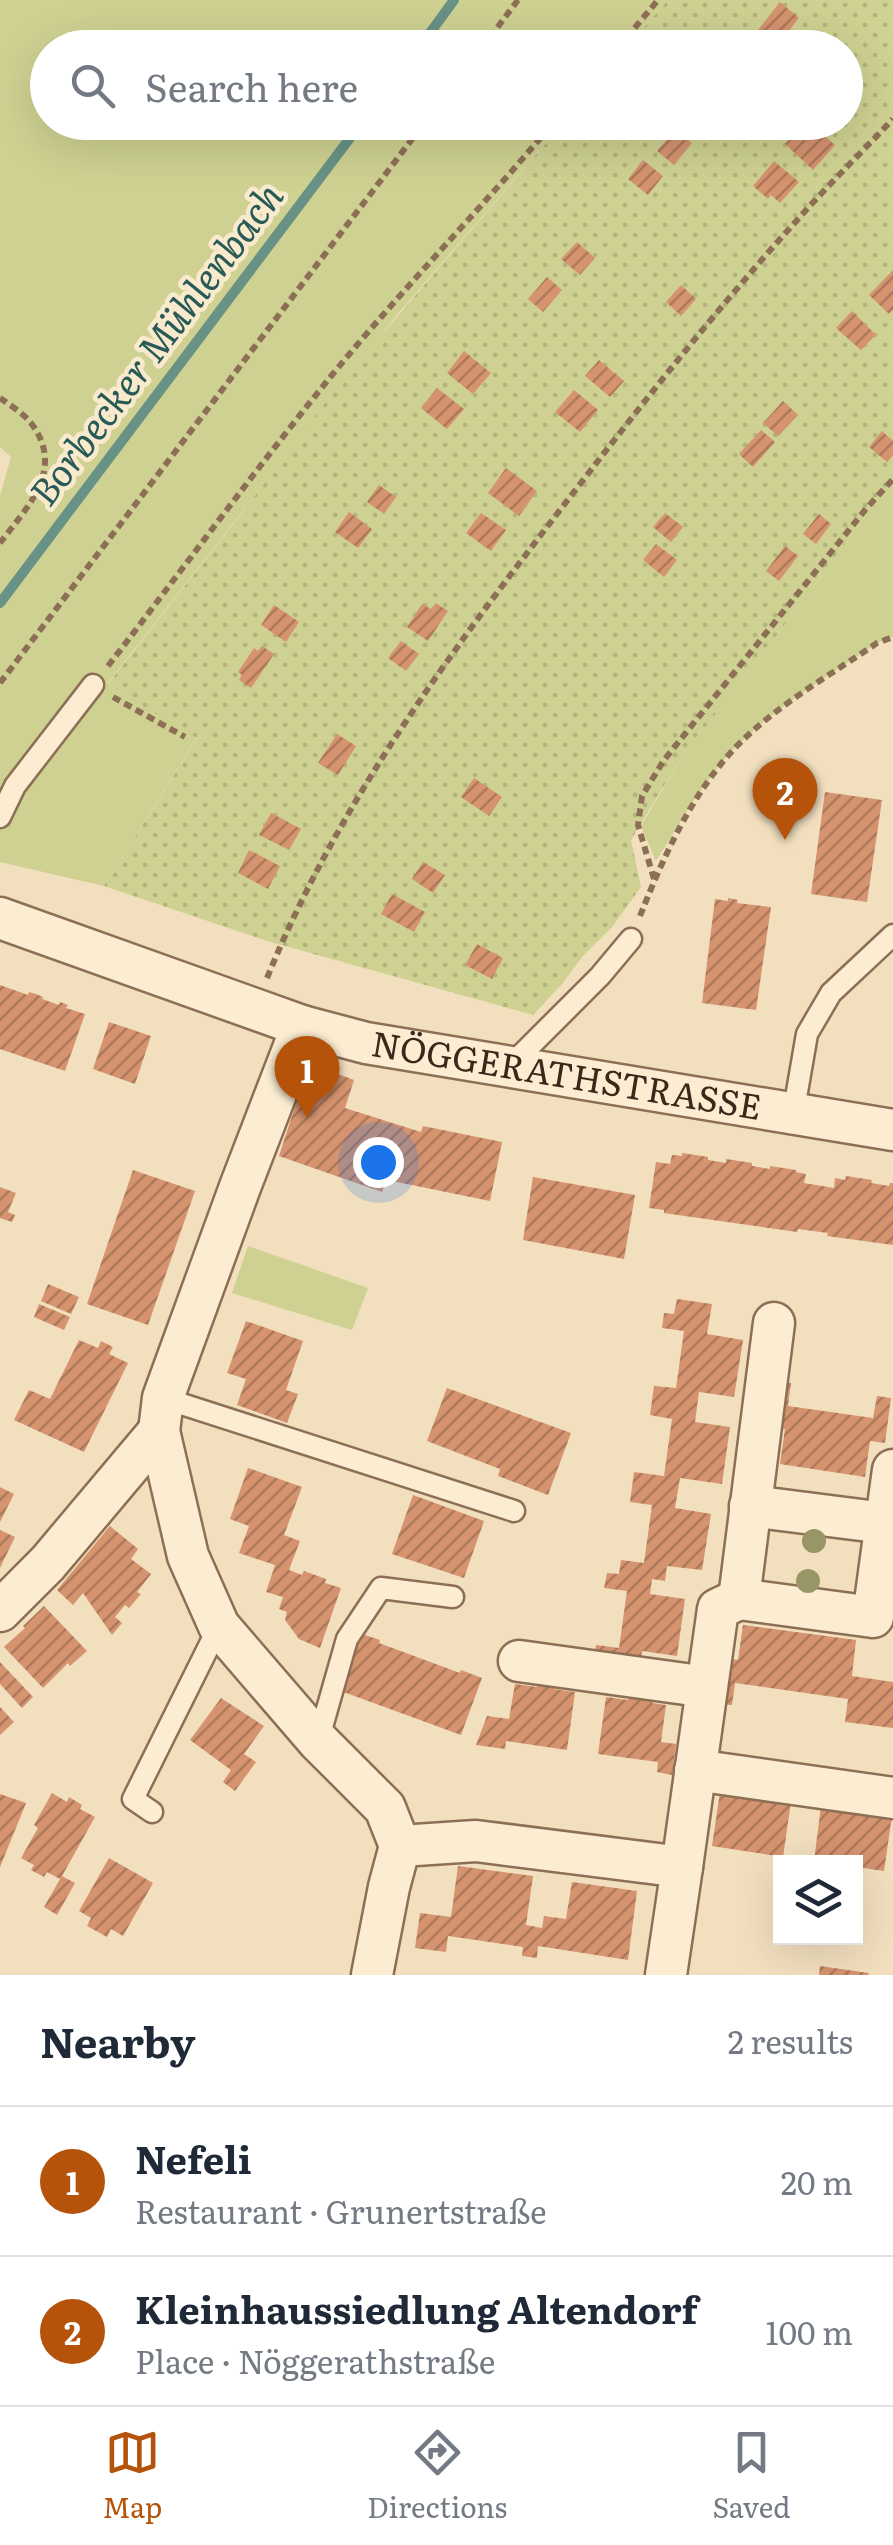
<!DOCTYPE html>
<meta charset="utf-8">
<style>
body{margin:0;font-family:Literata,serif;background:#f2f2f3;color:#1f2937}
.controls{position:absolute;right:30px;bottom:30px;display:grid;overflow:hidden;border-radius:0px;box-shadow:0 10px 40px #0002}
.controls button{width:90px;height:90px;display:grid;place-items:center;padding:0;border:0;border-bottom:2px solid #e0e1e3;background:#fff;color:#1f2937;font:50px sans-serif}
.you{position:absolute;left:378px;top:1162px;width:35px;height:35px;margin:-25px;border:8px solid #fff;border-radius:50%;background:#1a73e8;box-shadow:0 0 0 15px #1a73e833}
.badge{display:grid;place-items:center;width:65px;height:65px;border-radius:50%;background:#b45309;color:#fff;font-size:32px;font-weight:700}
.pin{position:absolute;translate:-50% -82px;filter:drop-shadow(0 2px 5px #0008)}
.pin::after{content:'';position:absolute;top:52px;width:35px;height:30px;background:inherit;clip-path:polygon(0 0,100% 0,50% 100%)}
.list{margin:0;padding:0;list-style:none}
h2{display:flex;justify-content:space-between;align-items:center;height:130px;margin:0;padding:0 40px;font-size:42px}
h2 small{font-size:32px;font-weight:400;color:#747a83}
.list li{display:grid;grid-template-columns:65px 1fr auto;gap:30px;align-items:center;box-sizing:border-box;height:150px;padding:0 40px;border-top:2px solid #e0e1e3}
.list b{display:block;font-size:38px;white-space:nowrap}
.list p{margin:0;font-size:32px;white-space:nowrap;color:#747a83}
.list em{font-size:32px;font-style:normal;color:#747a83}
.icon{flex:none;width:55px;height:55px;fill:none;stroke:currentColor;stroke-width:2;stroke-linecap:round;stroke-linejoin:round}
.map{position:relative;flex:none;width:893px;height:1975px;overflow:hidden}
.search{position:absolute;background:#fff;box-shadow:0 10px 40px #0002;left:30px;right:30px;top:30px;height:110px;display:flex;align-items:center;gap:25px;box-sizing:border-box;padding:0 35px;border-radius:55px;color:#747a83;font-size:38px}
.sheet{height:430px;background:#fff}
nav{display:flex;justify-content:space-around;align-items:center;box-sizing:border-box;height:140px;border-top:2px solid #e0e1e3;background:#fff;font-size:28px;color:#747a83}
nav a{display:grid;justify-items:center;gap:5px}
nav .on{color:#b45309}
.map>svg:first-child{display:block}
</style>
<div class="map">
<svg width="893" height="1975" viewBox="0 0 893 1975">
<defs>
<pattern id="garden-dots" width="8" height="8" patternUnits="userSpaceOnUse" patternTransform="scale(2.5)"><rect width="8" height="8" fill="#ced191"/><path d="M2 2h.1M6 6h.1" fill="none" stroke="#b2b37c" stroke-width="1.8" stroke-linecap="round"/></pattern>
<pattern id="building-hatch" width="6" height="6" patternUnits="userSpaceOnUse" patternTransform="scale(2.5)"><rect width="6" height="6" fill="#d5936f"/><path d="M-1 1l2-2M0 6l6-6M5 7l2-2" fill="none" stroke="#ae785a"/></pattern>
</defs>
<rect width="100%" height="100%" fill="#f2dfbe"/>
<!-- green -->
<g fill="#ced191">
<polygon points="0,0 668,0 627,47 48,48 48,122 563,123 396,316 107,684 197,737 104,886 0,862 0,496 11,457 0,447"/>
<path d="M893,479V637L877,643C829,676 777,706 735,748C704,780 680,823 656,861L641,826L683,755L750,671Z"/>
<polygon points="248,1246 368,1288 352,1330 232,1293"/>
</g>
<!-- garden -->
<polygon fill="url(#garden-dots)" points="668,0 893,0 893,479 750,671 683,755 631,840 641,887 612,927 583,956 562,984 533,1015 267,941 104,886 197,738 107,685 238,518 341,382 563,123 846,122 846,48 627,47"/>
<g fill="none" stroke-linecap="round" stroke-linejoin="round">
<!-- stream -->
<g stroke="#689285" stroke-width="10">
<polyline points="419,48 454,0"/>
<polyline points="0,603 362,122"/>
</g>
</g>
<!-- building -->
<g fill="url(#building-hatch)">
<polygon points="780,2 799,18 777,46 758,30"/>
<polygon points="804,123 815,133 818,130 835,145 813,170 785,144"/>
<polygon points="675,130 692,143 674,165 657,151"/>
<polygon points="643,160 663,176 648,195 628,179"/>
<polygon points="774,161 799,182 780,203 771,195 768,199 753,186"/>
<polygon points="577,242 595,258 580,275 561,259"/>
<polygon points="893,270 893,310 889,314 869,295"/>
<polygon points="547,277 562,290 543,312 528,299"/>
<polygon points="681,285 696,299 681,316 666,302"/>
<polygon points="852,311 876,335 861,350 836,328"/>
<polygon points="464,351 491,373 473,394 447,373"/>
<polygon points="599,360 624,381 610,397 585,376"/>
<polygon points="437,388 464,409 447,429 421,408"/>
<polygon points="574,390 598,410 580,432 555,412"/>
<polygon points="783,401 798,415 778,436 763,423"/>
<polygon points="761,430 775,442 753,467 739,454"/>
<polygon points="882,431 893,441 893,455 887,462 869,447"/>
<polygon points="506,468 537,491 519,516 488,493"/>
<polygon points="379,485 396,497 384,514 367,502"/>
<polygon points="349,512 372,529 358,548 335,532"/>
<polygon points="481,513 506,530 491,551 466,533"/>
<polygon points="665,513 683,527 671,542 653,527"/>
<polygon points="819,514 831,524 816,544 803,534"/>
<polygon points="656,544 677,560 664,577 643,560"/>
<polygon points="785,546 798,556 779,581 766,571"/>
<polygon points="436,603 448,611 428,641 407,627 422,604 431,609"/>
<polygon points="274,605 299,622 286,642 261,625"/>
<polygon points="401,641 419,654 406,671 388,658"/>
<polygon points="262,646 274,654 251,688 239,680 242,675 238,672 254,648 258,651"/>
<polygon points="337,734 356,746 338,775 318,763"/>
<polygon points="474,778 502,797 489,816 461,797"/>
<polygon points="825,792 882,800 867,902 811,894"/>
<polygon points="271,813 301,829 289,850 259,835"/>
<polygon points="249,850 280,866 268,889 238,873"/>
<polygon points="423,862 445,875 433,893 412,879"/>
<polygon points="392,894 425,912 414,932 381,914"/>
<polygon points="728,898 738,900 737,903 771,907 756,1010 702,1003 715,899 728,901"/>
<polygon points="477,944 503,958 492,979 465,965"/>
<polygon points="0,985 28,995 29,992 36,994 43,997 42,999 59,1005 60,1002 68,1005 66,1008 85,1014 65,1071 0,1049"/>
<polygon points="109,1022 151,1036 135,1084 93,1069"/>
<polygon points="309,1063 354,1080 345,1108 421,1132 423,1126 502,1142 490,1201 387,1180 382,1192 279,1156"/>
<polygon points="682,1153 708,1157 708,1160 726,1163 726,1159 752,1163 752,1166 770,1169 770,1166 796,1170 796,1172 806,1174 804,1183 834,1188 835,1178 845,1180 846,1176 872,1180 871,1183 889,1186 890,1183 893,1183 893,1245 827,1236 828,1233 798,1229 797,1232 664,1213 664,1210 649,1208 656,1162 670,1164 672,1155 682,1156"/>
<polygon points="133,1170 195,1191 148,1325 87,1304"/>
<polygon points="533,1177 635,1195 624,1259 523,1240"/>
<polygon points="0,1187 16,1193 8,1212 15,1215 12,1222 0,1218"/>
<polygon points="48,1284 79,1297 71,1314 41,1301"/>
<polygon points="677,1299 712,1304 707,1334 743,1340 734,1397 699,1392 695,1422 730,1427 722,1484 680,1478 675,1508 711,1514 702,1570 667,1566 665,1581 652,1579 650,1594 685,1599 677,1656 642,1651 640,1666 594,1660 596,1645 619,1648 627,1591 604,1588 607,1573 619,1574 621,1560 644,1563 652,1505 630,1502 634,1472 664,1476 672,1419 650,1415 654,1386 676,1388 684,1331 662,1328 664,1313 674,1314"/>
<polygon points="39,1304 70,1317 64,1330 34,1317"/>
<polygon points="246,1321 303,1341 286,1390 298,1394 287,1423 237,1405 246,1379 227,1373"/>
<polygon points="79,1340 98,1348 101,1341 113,1347 109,1354 128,1363 84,1452 14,1420 29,1390 50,1399"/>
<polygon points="777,1381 791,1383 788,1406 873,1418 877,1396 891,1398 885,1443 870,1441 865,1477 780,1464 785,1429 770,1427"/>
<polygon points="447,1388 571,1433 548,1495 498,1476 500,1469 427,1441"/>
<polygon points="248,1468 302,1487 284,1535 300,1541 289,1570 302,1575 304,1571 326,1579 325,1583 341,1588 320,1648 299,1639 285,1620 287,1612 279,1609 283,1597 266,1592 275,1565 239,1553 249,1526 230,1519"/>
<polygon points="0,1487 14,1494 0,1522"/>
<polygon points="413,1495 484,1521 464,1578 392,1554"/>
<polygon points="110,1526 138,1549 131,1559 151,1574 137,1592 141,1594 129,1608 125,1605 115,1617 122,1623 112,1635 83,1593 73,1605 57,1590"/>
<polygon points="0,1530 15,1537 0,1568"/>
<polygon points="44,1606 87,1651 70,1666 68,1663 43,1688 4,1647 25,1628 23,1626"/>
<polygon points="743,1625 856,1640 852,1676 893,1682 893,1728 845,1722 848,1699 735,1683 732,1705 717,1704 723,1658 738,1660"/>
<polygon points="359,1633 380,1640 379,1643 460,1673 461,1670 482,1678 461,1735 338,1690"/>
<polygon points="0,1662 33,1697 22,1708 0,1684"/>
<polygon points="537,1683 554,1685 554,1689 575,1692 567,1750 506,1741 505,1749 476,1745 487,1716 509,1719 515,1684 537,1687"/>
<polygon points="629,1696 653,1700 652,1703 666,1705 661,1742 676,1744 672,1775 657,1772 658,1762 598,1754 606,1697 628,1700"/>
<polygon points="221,1698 264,1726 244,1754 256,1762 235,1791 223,1782 231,1770 190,1740"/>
<polygon points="0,1707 14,1722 0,1735"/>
<polygon points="720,1792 791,1802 783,1857 712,1846"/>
<polygon points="52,1793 67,1802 69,1797 82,1805 80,1809 95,1817 62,1876 75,1883 57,1915 44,1907 60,1879 47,1872 44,1877 31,1870 34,1865 21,1858 38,1828 34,1825"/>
<polygon points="0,1794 26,1803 0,1867"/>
<polygon points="821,1806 892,1816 884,1871 856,1867 856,1862 814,1861"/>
<polygon points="109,1858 153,1883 123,1936 111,1929 107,1937 87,1926 91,1918 79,1911"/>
<polygon points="458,1866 533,1876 526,1925 542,1928 544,1916 566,1919 572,1882 637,1891 628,1960 538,1946 537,1958 522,1956 523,1947 448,1936 446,1952 415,1948 420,1913 451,1917"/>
<polygon points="820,1966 869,1973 868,1975 819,1975"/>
</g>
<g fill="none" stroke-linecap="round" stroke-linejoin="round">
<!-- lane casing -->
<g stroke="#8c6f55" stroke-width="25">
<g id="lane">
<polyline points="0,817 15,786 93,685"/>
<polyline points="510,1066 600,976 631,939"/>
<polyline points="793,1115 807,1034 831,993 893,935"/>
<polyline points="163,1398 514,1511"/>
<polyline points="318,1741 347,1639 381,1588 453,1597"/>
<polyline points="152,1812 133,1799 219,1626"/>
</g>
</g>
<!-- street casing -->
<g stroke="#8c6f55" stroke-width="45">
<g id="street">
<path id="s1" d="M0,918L302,1026L366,1043L893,1130"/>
<polyline points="302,1026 240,1187 163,1398 159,1431 188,1556 219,1626 318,1741 385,1808 400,1846 389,1887 372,1975"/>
<polyline points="750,1506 885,1523"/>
<polyline points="739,1599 774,1323"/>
<polyline points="0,1611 48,1563 159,1431"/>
<polyline points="519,1661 707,1687"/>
<polyline points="695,1770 893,1798"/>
<polyline points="400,1846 476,1841 682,1867 718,1609 739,1599 873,1617 893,1470"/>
<polyline points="666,1975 682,1867"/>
</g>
</g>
<!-- path -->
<g stroke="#8c6f55" stroke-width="6" stroke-dasharray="8 5" stroke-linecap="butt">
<polyline points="482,48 518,0"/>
<polyline points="618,48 658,0"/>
<path d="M0,398C10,405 23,413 31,423C66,469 28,506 0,543"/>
<path d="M108,666C183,569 255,470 332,375C403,288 482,208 554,122"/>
<polyline points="0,683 425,122"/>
<polyline points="113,697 185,737"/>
<polyline points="654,879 638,825 642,796 664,760 865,510 893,479"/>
<path d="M640,916C663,858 691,795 734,749C775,706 829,676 877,643L893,637"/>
<path d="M267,978C335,811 440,666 550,523C630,419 711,315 799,218C829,184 862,152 893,119"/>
</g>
<!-- lane -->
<use href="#lane" stroke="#fcedd2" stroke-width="20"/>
<!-- street -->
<use href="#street" stroke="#fcedd2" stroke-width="40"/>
</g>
<!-- trees -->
<g fill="#989567">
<circle cx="814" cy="1541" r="12"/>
<circle cx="808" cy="1581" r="12"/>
</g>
<g text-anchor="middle" stroke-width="9" stroke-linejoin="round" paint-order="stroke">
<!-- street labels -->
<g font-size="35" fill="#3a281b" stroke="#f9eace">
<text dy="12" stroke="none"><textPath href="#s1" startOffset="590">NÖGGERATHSTRASSE</textPath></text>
</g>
<!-- water labels -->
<g font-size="38" font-style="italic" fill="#285b55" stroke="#f9eace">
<text transform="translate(157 345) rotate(-53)" y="13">Borbecker Mühlenbach</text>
</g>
</g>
</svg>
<div class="controls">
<button><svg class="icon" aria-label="layers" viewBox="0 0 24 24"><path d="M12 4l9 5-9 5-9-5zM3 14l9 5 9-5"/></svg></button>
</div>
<div class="you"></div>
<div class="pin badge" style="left:307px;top:1118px">1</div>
<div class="pin badge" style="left:785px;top:840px">2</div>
<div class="search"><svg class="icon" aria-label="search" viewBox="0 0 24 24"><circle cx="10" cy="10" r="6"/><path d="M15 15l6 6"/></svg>Search here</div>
</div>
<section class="sheet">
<h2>Nearby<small>2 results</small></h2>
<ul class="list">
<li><span class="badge">1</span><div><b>Nefeli</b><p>Restaurant · Grunertstraße</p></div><em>20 m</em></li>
<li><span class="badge">2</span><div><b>Kleinhaussiedlung Altendorf</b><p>Place · Nöggerathstraße</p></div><em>100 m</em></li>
</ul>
</section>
<nav>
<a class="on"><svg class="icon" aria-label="map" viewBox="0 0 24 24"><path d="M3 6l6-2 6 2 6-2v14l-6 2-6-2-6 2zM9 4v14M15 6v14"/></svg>Map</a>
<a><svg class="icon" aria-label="directions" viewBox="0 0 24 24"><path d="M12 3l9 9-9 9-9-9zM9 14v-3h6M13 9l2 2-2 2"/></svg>Directions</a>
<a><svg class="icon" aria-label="saved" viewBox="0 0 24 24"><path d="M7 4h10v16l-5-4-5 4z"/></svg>Saved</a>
</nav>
